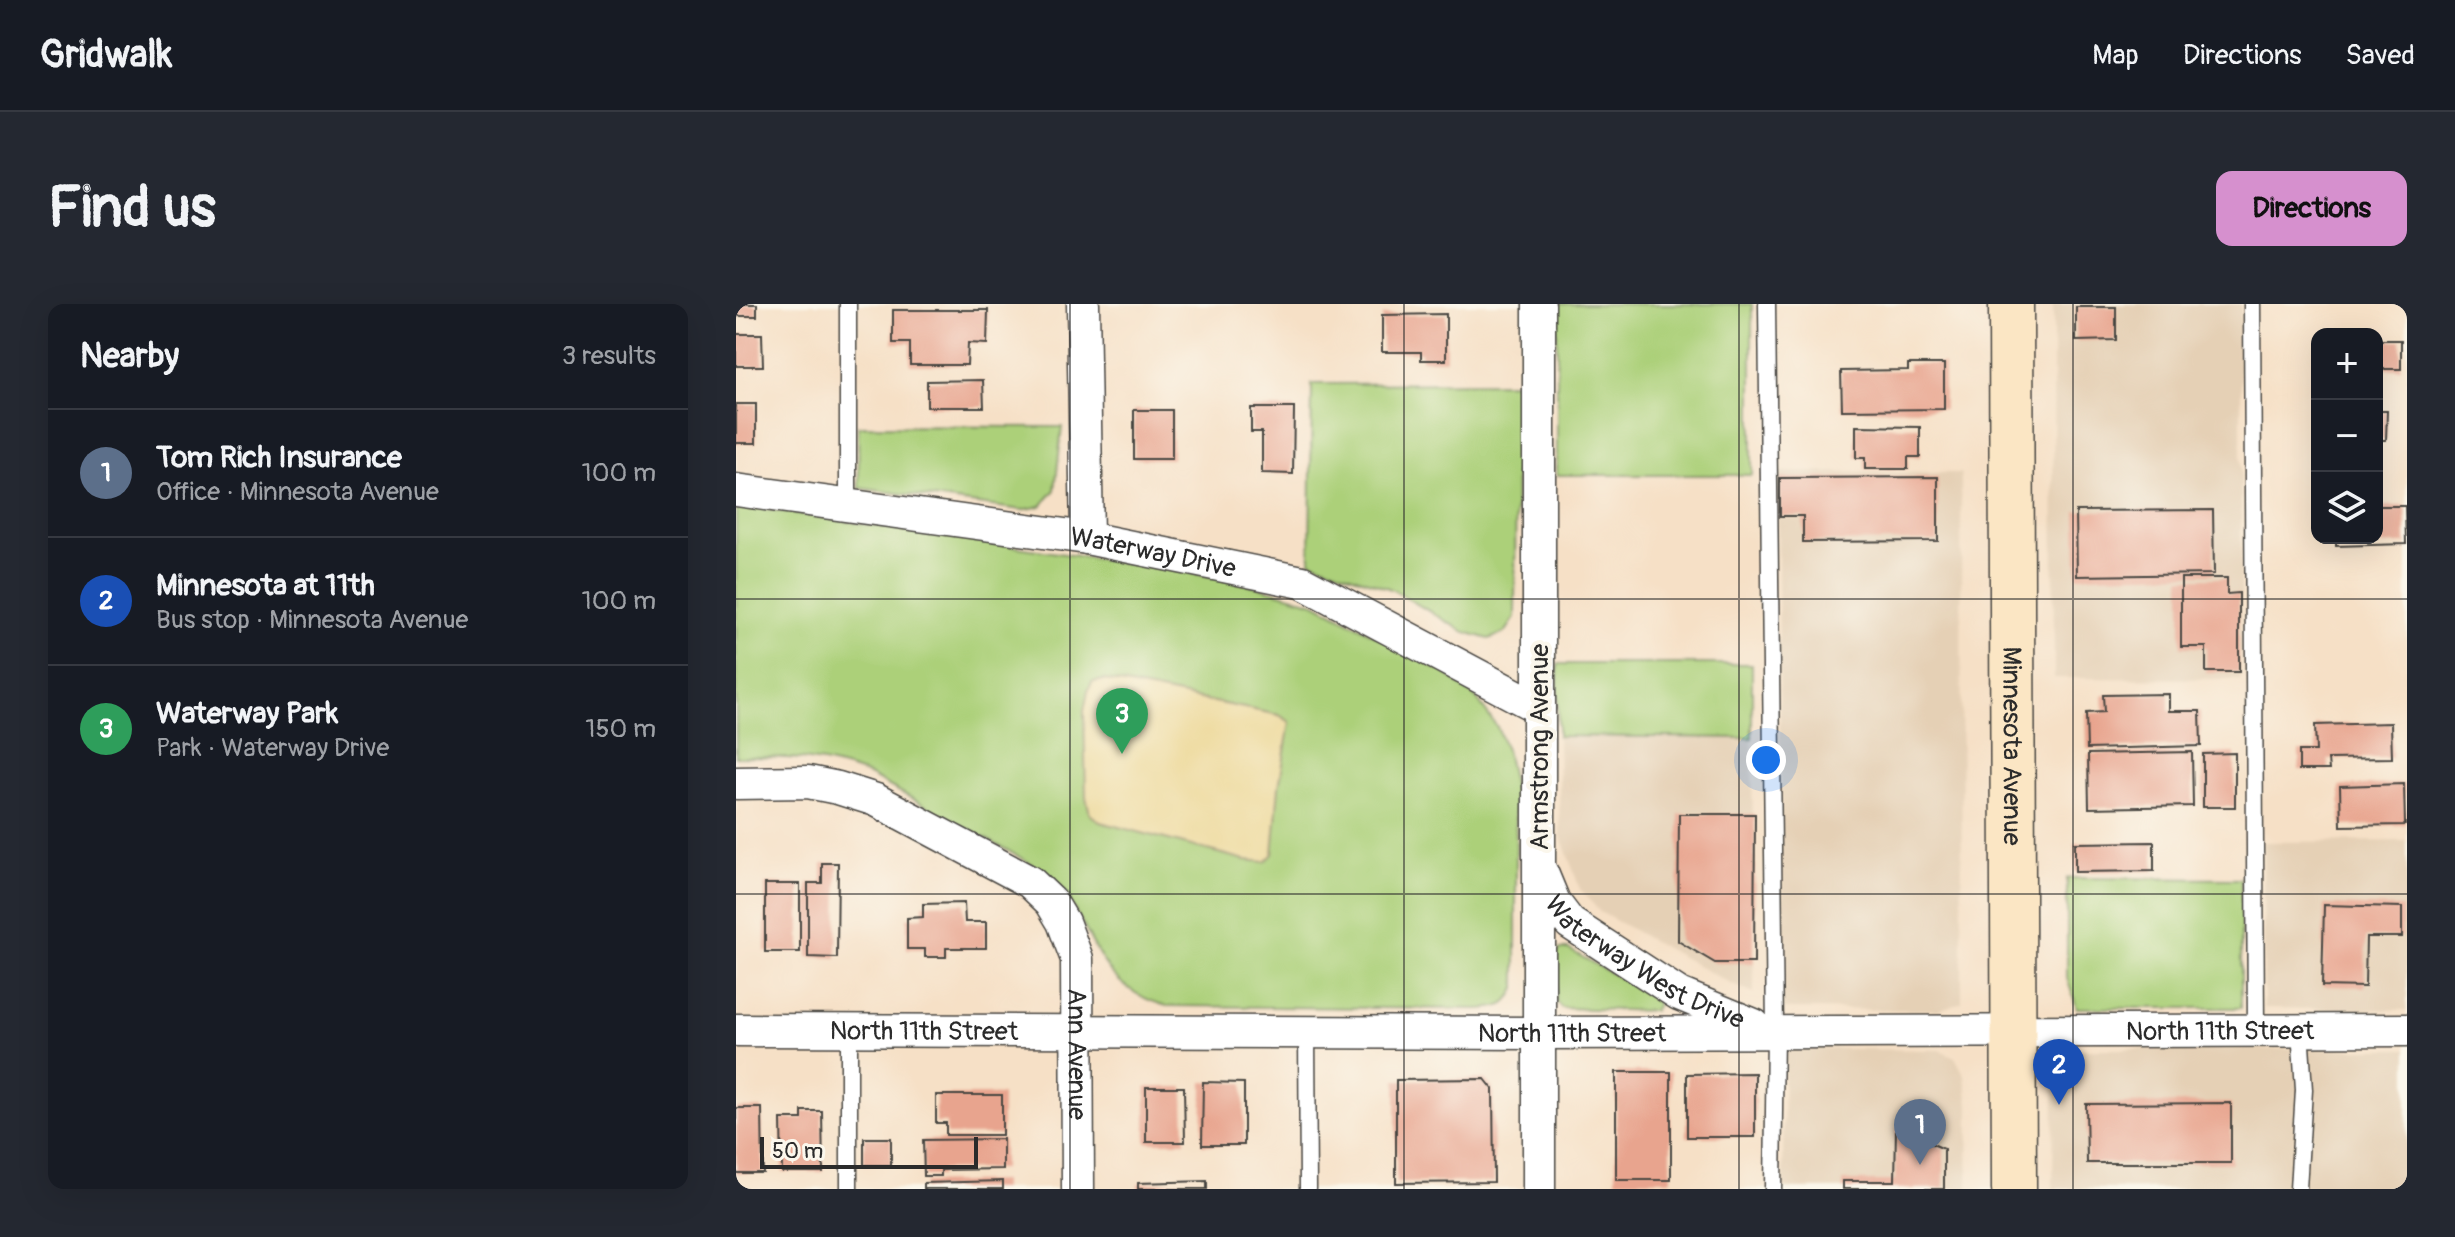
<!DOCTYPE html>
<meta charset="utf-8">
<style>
body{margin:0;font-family:Pangolin,sans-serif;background:#242831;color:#f1f3f6}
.controls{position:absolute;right:24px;top:24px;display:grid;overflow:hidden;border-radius:16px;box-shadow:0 8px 32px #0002}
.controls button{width:72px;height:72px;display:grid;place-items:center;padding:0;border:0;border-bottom:2px solid #363941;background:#171b24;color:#f1f3f6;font:40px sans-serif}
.scale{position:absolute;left:24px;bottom:20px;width:218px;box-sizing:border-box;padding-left:8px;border:4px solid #2b2b2b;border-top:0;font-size:22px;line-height:28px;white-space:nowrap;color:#2b2b2b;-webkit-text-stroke:6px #fbf7ec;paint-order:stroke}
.you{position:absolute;left:1030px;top:456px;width:28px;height:28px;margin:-20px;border:6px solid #fff;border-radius:50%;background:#1a73e8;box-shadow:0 0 0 12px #1a73e833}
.badge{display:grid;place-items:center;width:52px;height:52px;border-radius:50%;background:#d690ce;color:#fff;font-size:26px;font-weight:700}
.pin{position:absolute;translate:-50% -66px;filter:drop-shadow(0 2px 4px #0008)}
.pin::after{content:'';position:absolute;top:42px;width:28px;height:24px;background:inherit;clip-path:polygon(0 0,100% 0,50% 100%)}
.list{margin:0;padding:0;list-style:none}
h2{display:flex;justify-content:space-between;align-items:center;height:104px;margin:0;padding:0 32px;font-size:34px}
h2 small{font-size:26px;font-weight:400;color:#9ea1a6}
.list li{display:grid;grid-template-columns:52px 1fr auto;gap:24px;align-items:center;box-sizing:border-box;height:128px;padding:0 32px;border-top:2px solid #363941}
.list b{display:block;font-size:30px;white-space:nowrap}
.list p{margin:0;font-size:26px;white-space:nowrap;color:#9ea1a6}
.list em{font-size:26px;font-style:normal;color:#9ea1a6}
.icon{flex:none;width:44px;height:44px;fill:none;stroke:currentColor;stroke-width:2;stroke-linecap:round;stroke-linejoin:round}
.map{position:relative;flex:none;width:1671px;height:885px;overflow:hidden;border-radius:16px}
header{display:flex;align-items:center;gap:48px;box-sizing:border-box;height:112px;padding:0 40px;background:#171b24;border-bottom:2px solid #363941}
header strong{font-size:38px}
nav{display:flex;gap:44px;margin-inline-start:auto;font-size:28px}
.intro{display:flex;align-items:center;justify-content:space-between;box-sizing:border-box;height:192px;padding:0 48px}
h1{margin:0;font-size:56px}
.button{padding:20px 36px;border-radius:16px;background:#d690ce;color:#111;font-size:28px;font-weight:700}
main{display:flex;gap:48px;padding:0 48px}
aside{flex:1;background:#171b24;border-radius:16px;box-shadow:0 8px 32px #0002}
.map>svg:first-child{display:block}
</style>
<header>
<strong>Gridwalk</strong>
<nav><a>Map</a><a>Directions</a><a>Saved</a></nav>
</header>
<div class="intro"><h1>Find us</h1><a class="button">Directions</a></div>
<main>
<aside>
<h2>Nearby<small>3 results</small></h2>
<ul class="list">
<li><span class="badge" style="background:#5c6f8a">1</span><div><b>Tom Rich Insurance</b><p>Office · Minnesota Avenue</p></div><em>100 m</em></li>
<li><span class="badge" style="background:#1a4fb4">2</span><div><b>Minnesota at 11th</b><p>Bus stop · Minnesota Avenue</p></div><em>100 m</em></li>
<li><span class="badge" style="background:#2e9e5b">3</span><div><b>Waterway Park</b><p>Park · Waterway Drive</p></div><em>150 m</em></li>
</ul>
</aside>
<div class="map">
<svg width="1671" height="885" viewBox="0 0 1671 885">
<rect width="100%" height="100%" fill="#fbf7ec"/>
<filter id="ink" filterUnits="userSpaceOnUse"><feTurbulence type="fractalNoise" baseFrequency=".0125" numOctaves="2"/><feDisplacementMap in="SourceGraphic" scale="16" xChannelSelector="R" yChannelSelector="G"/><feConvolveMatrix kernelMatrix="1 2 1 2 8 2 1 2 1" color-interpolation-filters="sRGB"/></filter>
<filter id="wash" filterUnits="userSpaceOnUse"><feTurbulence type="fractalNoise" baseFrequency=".006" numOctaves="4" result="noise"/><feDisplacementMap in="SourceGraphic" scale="32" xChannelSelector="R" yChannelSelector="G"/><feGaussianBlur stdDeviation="1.8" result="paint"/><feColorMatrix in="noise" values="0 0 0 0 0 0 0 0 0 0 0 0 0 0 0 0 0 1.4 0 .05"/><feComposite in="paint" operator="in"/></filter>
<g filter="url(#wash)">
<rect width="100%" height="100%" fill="#f6e0c6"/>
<!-- built -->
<g fill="#e5d0b5">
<polygon points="1317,0 1505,0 1505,375 1318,374"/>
<polygon points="1041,168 1225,169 1226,698 1202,706 1047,705"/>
<polygon points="822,432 1016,434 1018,689 997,681 864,608 844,585 824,530"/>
<polygon points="1671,537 1671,706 1528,704 1527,538"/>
<polygon points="1048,744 1204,746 1219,753 1229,772 1233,801 1232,885 1047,885"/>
<polygon points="1336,745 1671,745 1671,885 1317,885 1318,770 1323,752 1328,747"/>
</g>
<!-- green -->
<g fill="#acd079" stroke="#6c7e52" stroke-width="2">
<rect x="821" y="0" width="195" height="171"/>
<polygon points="780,79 779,314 769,329 753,335 729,328 655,285 574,257 576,80"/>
<polygon points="122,122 326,123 319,186 305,202 286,206 123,184"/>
<path d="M0,201L456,269L520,282L579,299L709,369L740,394L761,423L770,446L777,480L780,531V685C770,704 762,704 741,705L431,702C354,681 362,623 316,576C309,568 299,563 291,557L133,471C84,453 51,453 0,453Z"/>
<polygon points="822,360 1016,360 1016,434 822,432"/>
<polygon points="1331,574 1505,575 1505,704 1341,704 1331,674"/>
<polygon points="824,645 832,645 918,694 921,701 917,707 826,704 820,698 820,652"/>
</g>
<!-- sand -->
<polygon fill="#eeda9e" stroke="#8c8264" stroke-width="2" points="369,376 543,411 554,418 543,483 537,550 529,558 509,556 364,518 354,510 350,493 348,407 352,387 356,378"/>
<g id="blocks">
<!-- building -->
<g fill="#e8a48e">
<rect x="0" y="0" width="21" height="12"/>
<polygon points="1340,3 1380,3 1380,36 1340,37"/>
<polygon points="157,6 252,6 251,40 232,39 231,61 174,61 174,39 157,39"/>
<polygon points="710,10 710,56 685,56 685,48 646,48 646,11"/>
<polygon points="0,30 26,30 27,62 0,62"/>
<rect x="1641" y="36" width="24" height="29"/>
<polygon points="1172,60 1208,60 1208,105 1106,106 1105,67 1172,66"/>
<polygon points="247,76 248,103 191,103 191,77"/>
<rect x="0" y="100" width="20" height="39"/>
<polygon points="515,104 558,104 557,170 526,169 526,128 515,128"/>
<rect x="398" y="106" width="38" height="49"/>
<polygon points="1641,107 1651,107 1650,136 1641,136"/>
<polygon points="1120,122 1184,123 1184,153 1172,153 1172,165 1129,165 1129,154 1120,154"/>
<polygon points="1202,173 1202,237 1067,238 1067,212 1044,212 1044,174"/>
<polygon points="1641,202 1669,202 1670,240 1600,242 1600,234 1641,234"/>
<polygon points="1477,206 1478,270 1341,272 1340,207"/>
<polygon points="1445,274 1491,274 1491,290 1503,289 1503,368 1470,368 1470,343 1445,343"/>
<polygon points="1433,390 1433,407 1464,407 1465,442 1351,445 1350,409 1368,408 1367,391"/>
<polygon points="1655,419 1656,454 1592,455 1593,466 1563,466 1563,447 1580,447 1579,421"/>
<polygon points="1456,448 1457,502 1353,504 1352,450"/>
<polygon points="1499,449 1499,503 1467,503 1467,450"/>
<polygon points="1668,480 1669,521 1605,522 1604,482"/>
<polygon points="943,510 1019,510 1018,659 979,659 942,637"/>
<polygon points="1418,538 1418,567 1339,568 1339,539"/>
<polygon points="86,559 102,559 101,654 72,653 72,579 86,579"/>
<rect x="29" y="580" width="35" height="68"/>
<polygon points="228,599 229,618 250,618 250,644 210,644 210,653 189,653 189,645 171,645 171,614 187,613 187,600"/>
<polygon points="1588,601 1666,603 1666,633 1630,633 1629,683 1586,682"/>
<rect x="880" y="768" width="55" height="108"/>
<polygon points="1019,769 1019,833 951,833 951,770"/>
<polygon points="749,775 757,785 758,878 660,879 660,776"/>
<polygon points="467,778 508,779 508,841 466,841"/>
<polygon points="410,783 448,783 449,838 410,838"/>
<polygon points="200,791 266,791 266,831 210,831 210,819 200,819"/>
<polygon points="1495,799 1495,859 1351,859 1350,800"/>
<polygon points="0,804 26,804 27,869 0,869"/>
<polygon points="66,807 86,807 87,868 46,868 45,815 66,815"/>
<polygon points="1160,824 1208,845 1208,885 1107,885 1107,877 1159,877"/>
<rect x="128" y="834" width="27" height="27"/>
<polygon points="267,835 267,865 205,866 205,872 188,872 187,836"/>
<polygon points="267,877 267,885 188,885 188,879"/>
<polygon points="471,877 471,885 402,885 402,879"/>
</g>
</g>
</g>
<g filter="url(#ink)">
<use href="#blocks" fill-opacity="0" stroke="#494642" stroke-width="2"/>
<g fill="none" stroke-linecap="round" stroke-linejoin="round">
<!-- service casing -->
<g stroke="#494642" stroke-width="19">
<g id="service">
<polyline points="1031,0 1039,728 1037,885"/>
<polyline points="1516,0 1520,726"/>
<polyline points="112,201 112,0"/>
<polyline points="113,726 113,885"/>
<polyline points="571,729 572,885"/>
<polyline points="1562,885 1568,786 1564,726"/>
</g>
</g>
<!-- minor casing -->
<g stroke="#494642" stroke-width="35">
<g id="minor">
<polyline points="347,0 351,234"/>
<polyline points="803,0 803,885"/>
<path id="s1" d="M0,186L351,234L566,278L803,404"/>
<path id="s2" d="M0,479L72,478L102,484L140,496L294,578L315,598L327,618L341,655L342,885"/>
<path id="s3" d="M806,569L818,598L834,619L943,690L1018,721"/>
<path id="s4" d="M0,726L803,729L1671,726"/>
</g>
</g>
<!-- secondary casing -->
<g stroke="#494642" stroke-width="47">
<g id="secondary">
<path id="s5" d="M1275,0L1278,885"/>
</g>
</g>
<!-- service -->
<use href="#service" stroke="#fff" stroke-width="16"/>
<!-- minor -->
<use href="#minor" stroke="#fff" stroke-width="32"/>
<!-- secondary -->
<use href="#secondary" stroke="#fbe6c4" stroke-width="44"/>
</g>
</g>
<!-- grid -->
<path fill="none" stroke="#2b2b2b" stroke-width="2" stroke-opacity="0.55" d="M334,0V885M668,0V885M1003,0V885M1337,0V885M0,295H1671M0,590H1671"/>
<g text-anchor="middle" stroke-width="8" stroke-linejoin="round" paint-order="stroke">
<!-- street labels -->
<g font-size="26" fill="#2b2b2b" stroke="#fbf7ec">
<text dy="9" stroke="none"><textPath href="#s1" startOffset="422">Waterway Drive</textPath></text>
<text transform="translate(803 443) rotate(-90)" y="9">Armstrong Avenue</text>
<text dy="9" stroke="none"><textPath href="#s5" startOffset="442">Minnesota Avenue</textPath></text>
<text dy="9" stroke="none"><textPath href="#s3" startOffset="142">Waterway West Drive</textPath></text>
<text dy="9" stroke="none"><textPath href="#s4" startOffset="1484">North 11th Street</textPath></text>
<text dy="9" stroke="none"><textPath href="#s4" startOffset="188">North 11th Street</textPath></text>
<text dy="9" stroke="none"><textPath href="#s4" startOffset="836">North 11th Street</textPath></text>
<text dy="9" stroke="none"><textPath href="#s2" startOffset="504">Ann Avenue</textPath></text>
</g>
</g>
</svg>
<div class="controls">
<button>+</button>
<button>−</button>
<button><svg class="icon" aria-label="layers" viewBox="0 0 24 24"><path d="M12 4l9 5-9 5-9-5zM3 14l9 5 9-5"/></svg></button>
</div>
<div class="scale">50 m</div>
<div class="you"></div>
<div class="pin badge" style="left:1184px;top:861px;background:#5c6f8a">1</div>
<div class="pin badge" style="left:1323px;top:801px;background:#1a4fb4">2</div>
<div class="pin badge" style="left:386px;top:450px;background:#2e9e5b">3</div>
</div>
</main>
